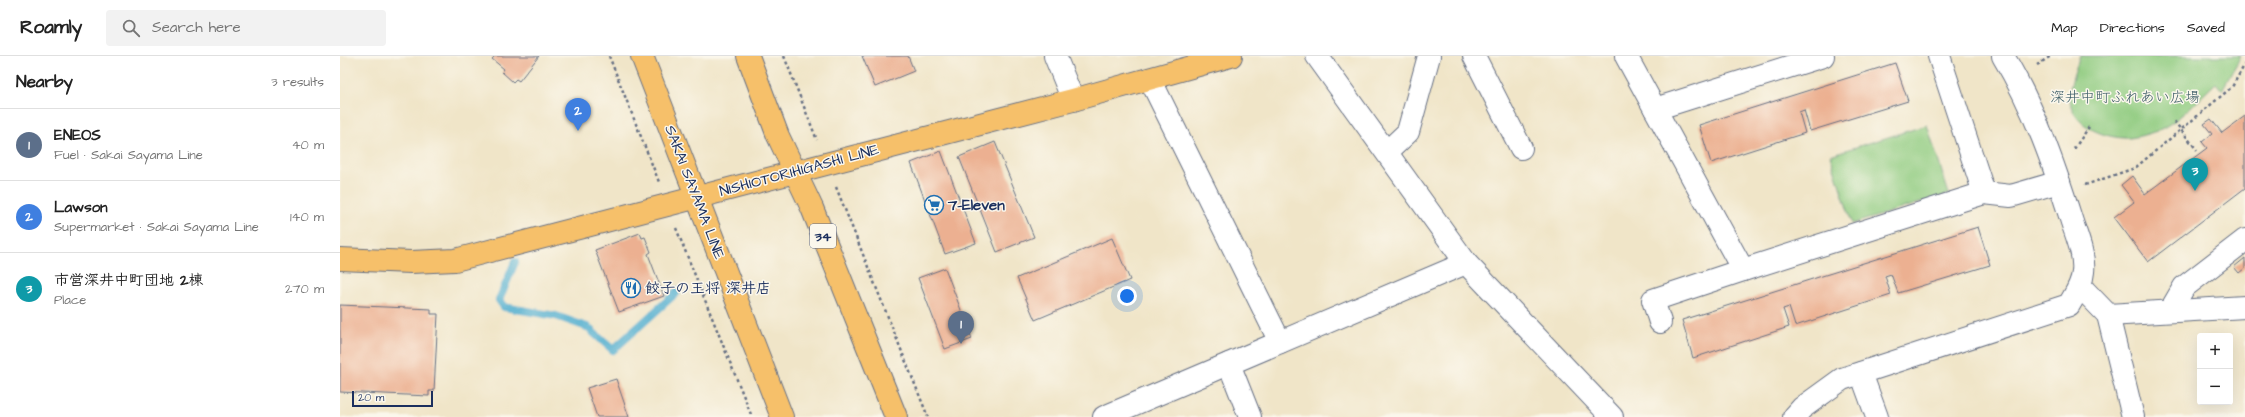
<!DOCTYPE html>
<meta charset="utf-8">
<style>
body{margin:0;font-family:"Architects Daughter","Klee One",sans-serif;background:#f2f2f2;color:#222}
.controls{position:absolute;right:12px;bottom:12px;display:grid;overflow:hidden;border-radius:4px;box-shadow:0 4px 16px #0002}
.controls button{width:36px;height:36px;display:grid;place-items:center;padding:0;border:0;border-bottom:1px solid #e0e0e0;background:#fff;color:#222;font:20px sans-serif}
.scale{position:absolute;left:12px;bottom:10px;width:81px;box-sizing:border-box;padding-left:4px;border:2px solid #1b2f5e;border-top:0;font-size:11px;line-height:14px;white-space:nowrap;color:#1b2f5e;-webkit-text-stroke:3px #fbf7ec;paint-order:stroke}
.you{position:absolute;left:787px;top:240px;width:14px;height:14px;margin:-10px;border:3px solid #fff;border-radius:50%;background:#1a73e8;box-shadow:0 0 0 6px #1a73e833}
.badge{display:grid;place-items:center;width:26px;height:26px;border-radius:50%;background:#db2777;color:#fff;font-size:13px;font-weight:700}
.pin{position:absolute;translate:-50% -33px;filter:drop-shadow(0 1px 2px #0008)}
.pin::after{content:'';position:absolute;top:21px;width:14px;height:12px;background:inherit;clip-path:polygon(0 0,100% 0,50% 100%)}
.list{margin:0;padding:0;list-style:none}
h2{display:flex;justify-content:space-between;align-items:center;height:52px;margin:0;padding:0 16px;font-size:17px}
h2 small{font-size:13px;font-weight:400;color:#767676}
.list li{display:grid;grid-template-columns:26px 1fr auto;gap:12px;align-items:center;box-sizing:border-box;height:72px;padding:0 16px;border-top:1px solid #e0e0e0}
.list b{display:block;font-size:15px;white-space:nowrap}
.list p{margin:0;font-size:13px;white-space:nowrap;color:#767676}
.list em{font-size:13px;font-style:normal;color:#767676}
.icon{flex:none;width:22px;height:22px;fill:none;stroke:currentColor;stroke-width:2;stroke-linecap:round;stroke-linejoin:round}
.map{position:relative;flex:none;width:1905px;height:361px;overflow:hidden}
header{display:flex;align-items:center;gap:24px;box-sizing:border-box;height:56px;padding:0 20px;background:#fff;border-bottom:1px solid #e0e0e0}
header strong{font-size:19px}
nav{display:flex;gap:22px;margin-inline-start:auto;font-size:14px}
.search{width:280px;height:36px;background:#f2f2f2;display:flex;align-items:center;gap:10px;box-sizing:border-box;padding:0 14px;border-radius:4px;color:#767676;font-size:15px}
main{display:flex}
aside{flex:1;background:#fff}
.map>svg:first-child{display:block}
</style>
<header>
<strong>Roamly</strong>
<div class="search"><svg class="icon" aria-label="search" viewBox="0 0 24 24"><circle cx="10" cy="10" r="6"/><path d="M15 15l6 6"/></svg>Search here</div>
<nav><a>Map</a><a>Directions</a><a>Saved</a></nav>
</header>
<main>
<aside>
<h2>Nearby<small>3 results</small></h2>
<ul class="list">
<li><span class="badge" style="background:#5c6f8a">1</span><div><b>ENEOS</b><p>Fuel · Sakai Sayama Line</p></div><em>40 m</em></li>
<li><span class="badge" style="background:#3f7fe0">2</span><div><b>Lawson</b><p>Supermarket · Sakai Sayama Line</p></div><em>140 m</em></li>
<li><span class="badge" style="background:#0f9aa8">3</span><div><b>市営深井中町団地 2棟</b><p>Place</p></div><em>270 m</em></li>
</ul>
</aside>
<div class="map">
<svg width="1905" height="361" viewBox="0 0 1905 361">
<rect width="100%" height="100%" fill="#fbf7ec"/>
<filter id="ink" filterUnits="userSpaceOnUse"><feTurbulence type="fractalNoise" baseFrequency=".025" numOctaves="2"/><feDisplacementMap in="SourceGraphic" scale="8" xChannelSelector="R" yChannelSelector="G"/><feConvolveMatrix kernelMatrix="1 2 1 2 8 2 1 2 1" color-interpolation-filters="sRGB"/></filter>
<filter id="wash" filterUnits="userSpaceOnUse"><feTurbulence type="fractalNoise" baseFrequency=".012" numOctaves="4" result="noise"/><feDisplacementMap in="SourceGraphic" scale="16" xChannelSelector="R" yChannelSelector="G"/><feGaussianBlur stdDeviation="0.9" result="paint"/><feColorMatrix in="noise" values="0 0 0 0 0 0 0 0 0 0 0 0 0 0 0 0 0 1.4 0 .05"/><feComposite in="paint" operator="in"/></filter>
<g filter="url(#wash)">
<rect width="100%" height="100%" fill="#f0e5c8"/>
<!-- green -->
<g fill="#91cc81" stroke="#567e70">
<path d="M1740,0H1901L1882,34L1876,27C1858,43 1840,65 1817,75C1808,78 1792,83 1784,82C1761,81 1730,68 1730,42C1729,27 1736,13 1740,0Z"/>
<polygon points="1587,69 1609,138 1512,168 1490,99"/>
</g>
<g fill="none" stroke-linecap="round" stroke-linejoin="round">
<!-- stream -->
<polyline stroke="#51aecf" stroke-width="8" points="175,206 159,244 164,251 216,260 247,271 273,294 338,235"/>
</g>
<g id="blocks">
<!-- building -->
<g fill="#ecb091">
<polygon points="155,0 199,0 179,25 176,23 173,26 162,16 164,13 152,3"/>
<polygon points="522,0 568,0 574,15 535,31"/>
<polygon points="1555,7 1568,45 1470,75 1464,54 1459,56 1465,77 1371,107 1359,69"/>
<polygon points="1905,60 1905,132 1808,206 1774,161 1794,146 1781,129 1792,120 1805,138 1867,92 1862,86 1872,78 1864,68 1871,63 1882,77"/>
<polygon points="655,86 694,181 657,196 619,101"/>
<polygon points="601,95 636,187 605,198 571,107"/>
<polygon points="1638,171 1650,209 1558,237 1551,218 1545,220 1551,239 1455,270 1449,251 1443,253 1449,271 1353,302 1342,264"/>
<polygon points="300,177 302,182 305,181 311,196 308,198 324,240 279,256 255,194"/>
<polygon points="772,182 790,224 695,264 677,222"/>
<polygon points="1905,202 1905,212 1899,217 1894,211"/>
<polygon points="605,212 632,283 605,293 578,222"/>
<polygon points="0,249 91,253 91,258 98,258 94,335 89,335 89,340 0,336"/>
<polygon points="276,323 289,361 257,361 247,332"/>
</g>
</g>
</g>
<g filter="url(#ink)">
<use href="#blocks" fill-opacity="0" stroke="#666f83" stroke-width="1"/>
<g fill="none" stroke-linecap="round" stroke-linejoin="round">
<!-- minor casing -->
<g stroke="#666f83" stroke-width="24">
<g id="minor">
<polyline points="715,0 733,44"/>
<polyline points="977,0 1126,207 1272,361"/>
<polyline points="1134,0 1181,92"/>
<polyline points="1286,0 1403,214"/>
<polyline points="1599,0 1644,137"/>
<polyline points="810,23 940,286"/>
<polyline points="1315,53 1483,0"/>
<polyline points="1047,96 1068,76 1089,0"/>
<polyline points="1740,230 1768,259 1905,251"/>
<polyline points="1830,255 1844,231 1905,184"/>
<polyline points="1768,259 1793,361"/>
<polyline points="1320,266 1313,244 1403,214 1644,137 1671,140 1719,126"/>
<polyline points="889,308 910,361"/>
<polyline points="1521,317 1537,361"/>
<polyline points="764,361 1126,207"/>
<path d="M1454,361L1462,352L1502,323L1729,249C1735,238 1742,229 1743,216C1745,200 1737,181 1732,166C1714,109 1694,51 1663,0"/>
</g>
</g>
<!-- major casing -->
<g stroke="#666f83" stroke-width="24">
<g id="major">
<polyline points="302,0 442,361"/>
<polyline points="408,0 438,80 472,152 556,361"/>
<polyline points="0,203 71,206 115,204 733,44 891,0"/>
</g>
</g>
<!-- path -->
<g stroke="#666f83" stroke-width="2.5" stroke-dasharray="3 3" stroke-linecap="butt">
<polyline points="269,0 319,126"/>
<polyline points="444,0 477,84"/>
<polyline points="1697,9 1711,0"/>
<polyline points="1834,65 1857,94"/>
<polyline points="1734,93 1749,71"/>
<polyline points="1745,129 1795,112 1892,31 1905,8"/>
<polyline points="496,131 588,361"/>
<polyline points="336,172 412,361"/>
</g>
<!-- minor -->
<use href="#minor" stroke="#fff" stroke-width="22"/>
<!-- major -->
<use href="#major" stroke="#f6c06b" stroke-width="22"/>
</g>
</g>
<!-- icons -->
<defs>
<g id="supermarket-ring" transform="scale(1)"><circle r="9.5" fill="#fbf7ec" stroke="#1f6fb2" stroke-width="1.5"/><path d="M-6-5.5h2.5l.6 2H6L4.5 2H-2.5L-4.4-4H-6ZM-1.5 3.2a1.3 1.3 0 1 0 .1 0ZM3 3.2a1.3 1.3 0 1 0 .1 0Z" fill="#1f6fb2"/></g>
<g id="restaurant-ring" transform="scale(1)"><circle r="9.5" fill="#fbf7ec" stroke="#1f6fb2" stroke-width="1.5"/><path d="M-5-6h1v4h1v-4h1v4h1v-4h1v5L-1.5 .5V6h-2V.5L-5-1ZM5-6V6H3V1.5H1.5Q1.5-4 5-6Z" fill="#1f6fb2"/></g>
</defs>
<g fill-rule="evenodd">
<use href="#supermarket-ring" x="594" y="149"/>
<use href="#restaurant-ring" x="291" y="232"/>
</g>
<g text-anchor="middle" stroke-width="3" stroke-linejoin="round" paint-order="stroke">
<!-- shield labels -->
<rect fill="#fbf7ec" stroke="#5e6b89" stroke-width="1" x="470" y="168" width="26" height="24" rx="3"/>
<g font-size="14" font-weight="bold" fill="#1b2f5e">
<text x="483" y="185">34</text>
</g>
<!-- park labels -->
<g font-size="15" fill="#3e5e68" stroke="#fbf7ec">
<text x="1785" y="46">深井中町ふれあい広場</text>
</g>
<!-- street labels -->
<g font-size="15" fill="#1b2f5e" stroke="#fbf7ec">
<text transform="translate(459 114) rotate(-15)" y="5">NISHIOTORIHIGASHI LINE</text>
<text transform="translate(355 136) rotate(69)" y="5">SAKAI SAYAMA LINE</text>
</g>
<!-- poi labels -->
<g font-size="15" font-weight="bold" fill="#1b2f5e" stroke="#fbf7ec" text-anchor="start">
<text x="608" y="154">7-Eleven</text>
<text x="305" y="237">餃子の王将 深井店</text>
</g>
</g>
</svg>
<div class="controls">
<button>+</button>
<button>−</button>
</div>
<div class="scale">20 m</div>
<div class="you"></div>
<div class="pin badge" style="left:621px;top:288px;background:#5c6f8a">1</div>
<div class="pin badge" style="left:238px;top:75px;background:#3f7fe0">2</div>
<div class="pin badge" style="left:1855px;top:135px;background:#0f9aa8">3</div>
</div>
</main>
